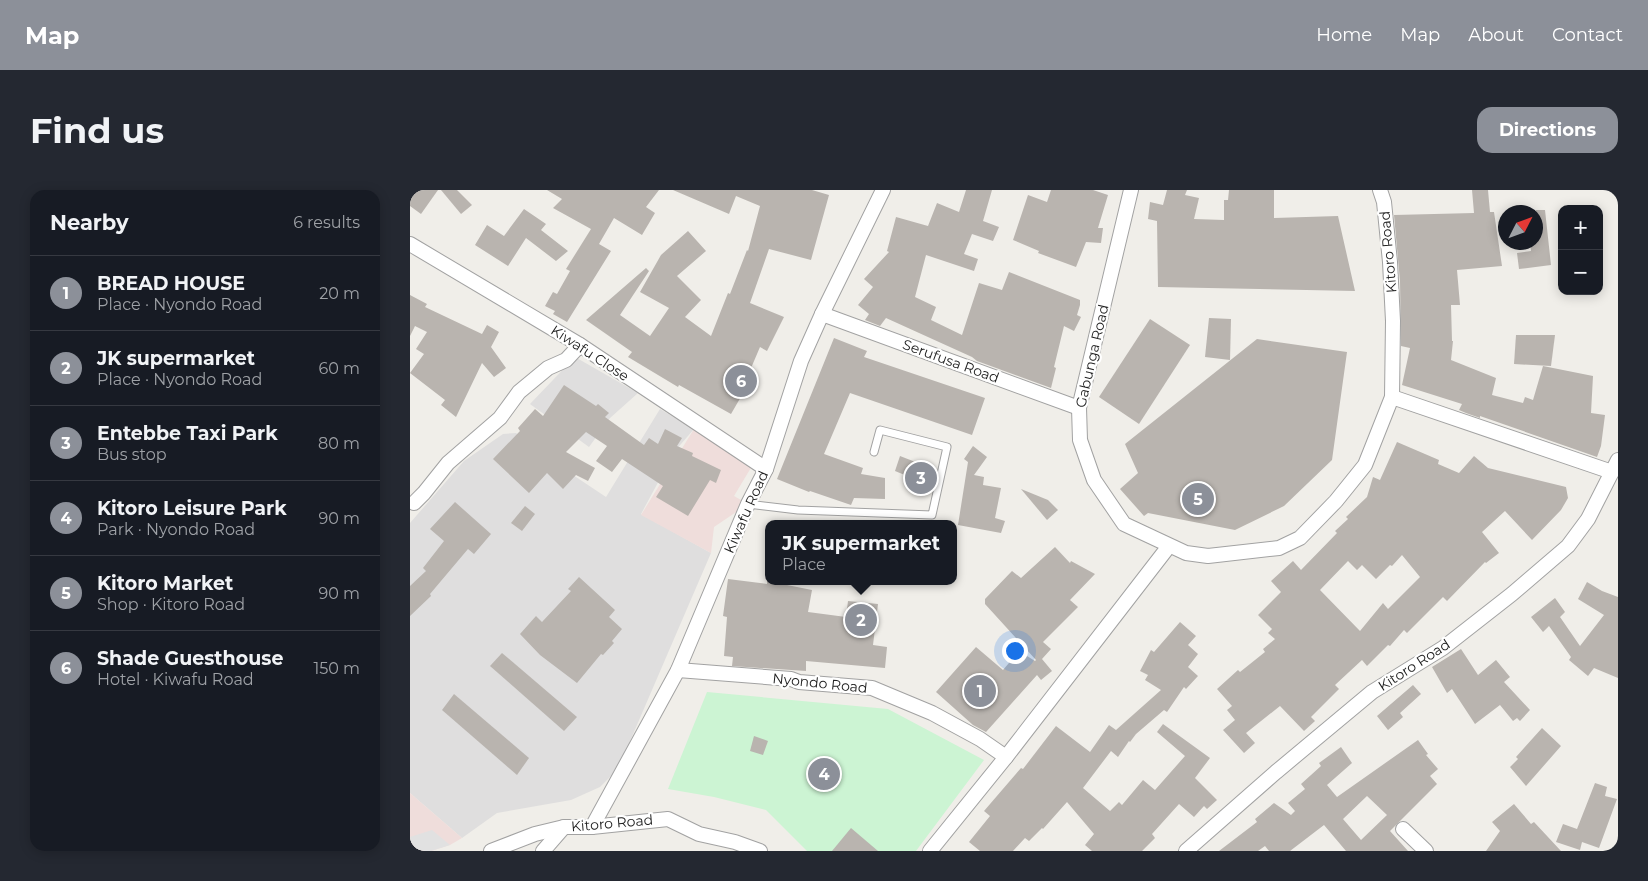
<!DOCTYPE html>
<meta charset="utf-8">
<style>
body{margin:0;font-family:Montserrat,sans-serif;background:#242831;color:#f1f3f6}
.controls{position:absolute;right:15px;top:15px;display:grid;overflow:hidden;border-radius:10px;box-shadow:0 2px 12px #0003}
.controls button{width:45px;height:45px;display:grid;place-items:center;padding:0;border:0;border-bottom:1px solid #363941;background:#171b24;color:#f1f3f6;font:25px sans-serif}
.compass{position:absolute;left:1088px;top:15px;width:45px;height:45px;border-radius:50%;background:#171b24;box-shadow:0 2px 12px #0003;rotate:48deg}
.you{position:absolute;left:604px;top:460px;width:18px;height:18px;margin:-12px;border:4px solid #fff;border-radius:50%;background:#1a73e8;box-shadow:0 0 0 8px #1a73e833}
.badge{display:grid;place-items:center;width:32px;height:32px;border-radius:50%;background:#8c9099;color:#fff;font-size:16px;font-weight:700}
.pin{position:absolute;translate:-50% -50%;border:2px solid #fff;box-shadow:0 1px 5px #0006}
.popup{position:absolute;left:355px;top:330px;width:192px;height:65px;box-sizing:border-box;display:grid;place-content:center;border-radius:10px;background:#171b24;filter:drop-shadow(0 1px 4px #0005);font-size:16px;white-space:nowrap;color:#9ea1a6}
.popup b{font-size:19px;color:#f1f3f6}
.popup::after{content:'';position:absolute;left:50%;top:100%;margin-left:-10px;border:10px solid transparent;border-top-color:#171b24}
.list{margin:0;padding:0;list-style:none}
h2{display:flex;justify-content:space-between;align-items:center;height:65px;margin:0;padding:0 20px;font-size:21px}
h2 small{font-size:16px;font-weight:400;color:#9ea1a6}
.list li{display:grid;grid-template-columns:32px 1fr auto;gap:15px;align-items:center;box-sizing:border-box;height:75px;padding:0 20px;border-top:1px solid #363941}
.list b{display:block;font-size:19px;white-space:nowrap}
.list p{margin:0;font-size:16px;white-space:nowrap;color:#9ea1a6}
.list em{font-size:16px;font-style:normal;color:#9ea1a6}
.map{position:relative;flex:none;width:1208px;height:661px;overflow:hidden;border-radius:15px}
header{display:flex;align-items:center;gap:30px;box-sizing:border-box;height:70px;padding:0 25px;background:#8c9099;color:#fff}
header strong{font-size:24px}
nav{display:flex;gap:28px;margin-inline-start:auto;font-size:18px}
.intro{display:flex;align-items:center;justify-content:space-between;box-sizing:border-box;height:120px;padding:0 30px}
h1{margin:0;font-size:35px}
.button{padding:12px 22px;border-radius:15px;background:#8c9099;color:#fff;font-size:18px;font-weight:700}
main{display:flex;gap:30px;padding:0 30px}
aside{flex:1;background:#171b24;border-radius:15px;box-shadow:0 2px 12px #0003}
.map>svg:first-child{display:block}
</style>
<header>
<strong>Map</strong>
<nav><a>Home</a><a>Map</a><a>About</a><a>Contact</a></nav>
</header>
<div class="intro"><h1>Find us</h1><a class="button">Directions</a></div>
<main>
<aside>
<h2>Nearby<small>6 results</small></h2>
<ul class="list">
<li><span class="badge">1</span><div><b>BREAD HOUSE</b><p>Place · Nyondo Road</p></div><em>20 m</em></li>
<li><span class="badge">2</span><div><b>JK supermarket</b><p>Place · Nyondo Road</p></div><em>60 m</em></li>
<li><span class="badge">3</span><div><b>Entebbe Taxi Park</b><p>Bus stop</p></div><em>80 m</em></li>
<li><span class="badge">4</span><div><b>Kitoro Leisure Park</b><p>Park · Nyondo Road</p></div><em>90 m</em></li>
<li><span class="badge">5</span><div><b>Kitoro Market</b><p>Shop · Kitoro Road</p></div><em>90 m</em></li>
<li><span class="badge">6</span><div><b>Shade Guesthouse</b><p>Hotel · Kiwafu Road</p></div><em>150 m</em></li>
</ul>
</aside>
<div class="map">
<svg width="1208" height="661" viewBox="0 0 1208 661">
<rect width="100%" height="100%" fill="#f0eee9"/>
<!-- residential -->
<g fill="#dfdede">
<polygon points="165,167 228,203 200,228 179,257 120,214"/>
<polygon points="250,219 284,239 265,261 231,324 301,363 208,579 190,597 161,610 87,623 52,648 0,603 0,333 54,271 93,244 106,243 139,269 196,307"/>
</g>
<!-- commercial -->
<g fill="#efdddb">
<polygon points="284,239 342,276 324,306 338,314 304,337 301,363 231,325"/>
<polygon points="0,603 52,648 40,655 21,661 0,661"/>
</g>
<!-- park -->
<polygon fill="#ccf4d3" points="297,502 478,519 574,570 506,661 397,661 356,620 304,607 258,599"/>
<!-- parking -->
<polygon fill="#e1e1e1" points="22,640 40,655 21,661 0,661 0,647"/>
<!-- building -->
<g fill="#b9b4af" fill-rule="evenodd">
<polygon points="0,0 28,0 11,24 0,16"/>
<polygon points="31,0 47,0 62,15 51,24"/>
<polygon points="137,0 249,0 236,17 245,23 232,45 204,28 189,54 201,61 157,132 143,124 145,121 135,116 143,102 147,104 160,81 156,79 181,39 143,18 152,9"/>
<polygon points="263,0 402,0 419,5 401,70 359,59 340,113 374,127 357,161 350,157 330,204 332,205 321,224 269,195 268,197 218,167 222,162 176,130 236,78 239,81 210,125 240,146 259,118 230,102 251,65 278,41 296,61 267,86 291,110 275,127 301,146 318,103 320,104 337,60 338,61 350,16 326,6 319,24"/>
<polygon points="556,0 582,0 573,31 589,37 583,51 562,44 554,64 568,69 564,81 516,65 505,107 526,117 521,130 552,145 569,93 592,100 599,82 670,110 670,115 667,125 671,127 664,141 654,136 644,177 646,178 641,198 567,171 562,167 476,128 470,136 455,130 459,124 448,115 463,97 454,89 479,62 477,61 486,27 518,36 527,13 549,22"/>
<polygon points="641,0 683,0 698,5 688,38 693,38 691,53 676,52 666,77 628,63 629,61 603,50 618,5 637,12"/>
<polygon points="757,0 777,0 775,5 789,8 784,29 814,30 814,10 818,10 819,0 864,0 864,28 928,26 945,101 748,97 747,31 738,29 740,12 753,15"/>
<polygon points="1062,0 1078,0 1080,22 1084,22 1092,76 1047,80 1050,115 1041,115 1042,151 1043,151 1041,170 1086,188 1082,205 1113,213 1115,207 1123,210 1133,176 1183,186 1181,223 1195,225 1191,256 1187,267 1070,226 1070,228 1056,223 1049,220 1052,214 992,195 1000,158 991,156 990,91 984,25 1064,23"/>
<polygon points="114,19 136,34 131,40 158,61 146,71 116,48 98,76 65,55 77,35 94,46"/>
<polygon points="1126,20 1135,20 1141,75 1109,79 1107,63 1121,61 1120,52 1126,52"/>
<polygon points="0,105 17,114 15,117 72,144 77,135 89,142 81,157 96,178 84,187 72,173 46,227 31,215 35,210 0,183 14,164 6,159 17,142 5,136 0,146"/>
<polygon points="799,128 821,129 820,170 795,167"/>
<polygon points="740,129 780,155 729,234 689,207"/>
<polygon points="1106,145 1145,145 1141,176 1104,174"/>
<polygon points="424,148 457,161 454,167 575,208 562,245 440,203 414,264 453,278 451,284 475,288 475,309 444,308 441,315 400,301 399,302 367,289"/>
<polygon points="847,149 937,162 922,270 874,316 825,340 738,323 734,326 710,299 728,283 715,254"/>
<polygon points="154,195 186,216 188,214 199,223 195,227 234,255 239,248 248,254 255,239 272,248 267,256 283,263 282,266 311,280 306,293 300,290 278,326 246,307 253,296 212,269 202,282 186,271 197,256 176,242 156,262 185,278 178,291 166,285 153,299 137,283 119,303 83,269 110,241 108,238 125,219 133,226"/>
<path d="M987,252L1029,270L1028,274L1049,283L1064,266L1078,278L1156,297L1158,308L1151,320L1122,350L1095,321L1072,342L1089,363L1076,373L1075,372L1037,411L1033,407L997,443L994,440L980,456L978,455L957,476L952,470L925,495L929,499L901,527L905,531L894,541L870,516L836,543L845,553L834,563L813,540L825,530L817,520L822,516L807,499L828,480L830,482L855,462L853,459L865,449L858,443L862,439L848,425L871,402L861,391L883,371L891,380L927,343L925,341L938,329L936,327L957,307L963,287L970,290ZM992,365L1010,387L978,419L973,413L950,441L910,400L938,371L947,380L952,375L966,389L980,375L982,376Z"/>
<polygon points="563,256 577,267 564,285 574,287 573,295 591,298 585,328 595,331 591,343 548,335 558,272 554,269"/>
<polygon points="490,266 508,273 502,288 485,281"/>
<polygon points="611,299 638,310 648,320 637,330"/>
<polygon points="45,312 81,344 64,364 58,359 20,404 21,406 0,426 0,396 16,381 13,378 34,351 20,339"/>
<polygon points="115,316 125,324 112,341 101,333"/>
<polygon points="645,357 660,373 661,371 685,384 660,410 668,417 633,452 641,459 632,469 642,481 631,490 627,485 576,542 563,535 526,502 566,457 593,480 609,461 625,471 626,470 575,414 575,409 602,381 611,388"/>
<polygon points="169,387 205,420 199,427 212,439 202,451 204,453 193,465 191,464 167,493 130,465 110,444 126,426 132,432 161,401 158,399"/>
<polygon points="318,389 357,394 357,391 402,400 398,422 436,427 438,411 468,414 463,455 477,457 475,478 396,471 396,481 322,476 323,467 314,466 317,427 313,426"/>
<polygon points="1177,392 1192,401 1208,407 1208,488 1184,478 1178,486 1159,470 1161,467 1139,436 1133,442 1121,427 1145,408 1155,422 1150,427 1170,456 1194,425 1168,409"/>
<polygon points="770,432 786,446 778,455 788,464 778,477 788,486 776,499 774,497 757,522 754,520 726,544 720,552 719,551 708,567 701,561 673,598 700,621 709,612 712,615 733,590 745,600 775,566 747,542 753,534 800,568 785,588 807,610 797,619 794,616 784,627 769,614 742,644 745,648 732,661 682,661 675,655 684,644 657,612 633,639 632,638 619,651 615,648 603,661 570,661 559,652 580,626 574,621 611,578 613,579 646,536 680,562 699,535 706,540 751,500 735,490 738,485 730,481 741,460 744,462"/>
<polygon points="1051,459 1068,485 1086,470 1100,487 1094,492 1120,520 1110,531 1107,528 1103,531 1090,515 1065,534 1042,499 1037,503 1022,477"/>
<polygon points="92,463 167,527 154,541 80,476"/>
<polygon points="1003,495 1011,504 990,523 993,527 978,540 967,526"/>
<polygon points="44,504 119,568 107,585 32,520"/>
<polygon points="1132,538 1151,556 1116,596 1100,577 1108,569 1106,567"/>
<polygon points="344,546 358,551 353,565 340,561"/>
<path d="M1008,550L1018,564L1016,565L1028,579L1020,586L1027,594L980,641L998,661H936L914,635L880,661H859L855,656L848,661H809L847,632L845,629L864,613L881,625L885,621L878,613L895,599L891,594L911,576L909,573L931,557L942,573L917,595L927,607ZM957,606L977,625L951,650L933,629Z"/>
<polygon points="1185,593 1197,597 1195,606 1207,609 1189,658 1172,652 1170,660 1146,652 1153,634 1167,639"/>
<polygon points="1104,614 1121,634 1124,632 1151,661 1076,661 1090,641 1082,632"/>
<polygon points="441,638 468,661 422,661"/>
</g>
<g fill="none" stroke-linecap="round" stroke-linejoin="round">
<!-- service casing -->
<g stroke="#a2a2a2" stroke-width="9">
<polyline id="service" points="338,314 388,320 522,325 537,257 470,240 464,262"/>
</g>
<!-- minor casing -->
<g stroke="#a2a2a2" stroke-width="16">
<g id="minor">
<polyline points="721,0 669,218 670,250 684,290 714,334 776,363 798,366 869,358 890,348 926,311 955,275 982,207 983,131 980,72 974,12 970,0"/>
<polyline points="0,54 170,155 356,279"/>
<polyline points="412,124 669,218"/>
<polyline points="982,207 1202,282"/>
<polyline points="4,313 14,303 38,273 90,228 109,202 138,178 156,170 170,155"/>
<polyline points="268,480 381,489 389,492 462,498 522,523 570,549 596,567"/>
<polyline points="182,637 268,480 338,314 356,279 391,171 412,124 473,0"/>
<polyline points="993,639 1016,661"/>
<polyline points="81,661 125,644 154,637 182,637 258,629 289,644 325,652 350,661"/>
<polyline points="133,661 154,637"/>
<polyline points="520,661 596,567 759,356"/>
<polyline points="776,661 866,582 962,502 1033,458 1102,404 1158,356 1178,329 1208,270"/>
</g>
</g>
<!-- service -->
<use href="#service" stroke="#fff" stroke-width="7"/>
<!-- minor -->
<use href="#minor" stroke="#fff" stroke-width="14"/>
</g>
<g text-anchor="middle" stroke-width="4.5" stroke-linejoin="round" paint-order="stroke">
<!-- street labels -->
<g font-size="14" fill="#212121" stroke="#fff">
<text transform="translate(978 62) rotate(-95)" y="5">Kitoro Road</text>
<text transform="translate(180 163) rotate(33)" y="5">Kiwafu Close</text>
<text transform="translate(682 166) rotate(-77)" y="5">Gabunga Road</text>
<text transform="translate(541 171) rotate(20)" y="5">Serufusa Road</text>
<text transform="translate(336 322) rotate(-66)" y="5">Kiwafu Road</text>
<text transform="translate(1004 475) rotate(-33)" y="5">Kitoro Road</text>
<text transform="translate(410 493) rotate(6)" y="5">Nyondo Road</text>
<text transform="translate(202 633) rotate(-5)" y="5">Kitoro Road</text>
</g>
</g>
</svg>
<div class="controls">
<button>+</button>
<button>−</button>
</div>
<svg class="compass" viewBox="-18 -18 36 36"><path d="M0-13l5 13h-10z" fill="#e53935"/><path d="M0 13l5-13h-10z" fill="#9ea1a6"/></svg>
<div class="you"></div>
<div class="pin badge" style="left:570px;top:501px">1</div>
<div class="pin badge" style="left:451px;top:430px">2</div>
<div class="popup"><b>JK supermarket</b>Place</div>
<div class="pin badge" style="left:511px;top:288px">3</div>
<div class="pin badge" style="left:414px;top:584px">4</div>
<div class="pin badge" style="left:788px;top:309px">5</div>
<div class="pin badge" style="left:331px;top:191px">6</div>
</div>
</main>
